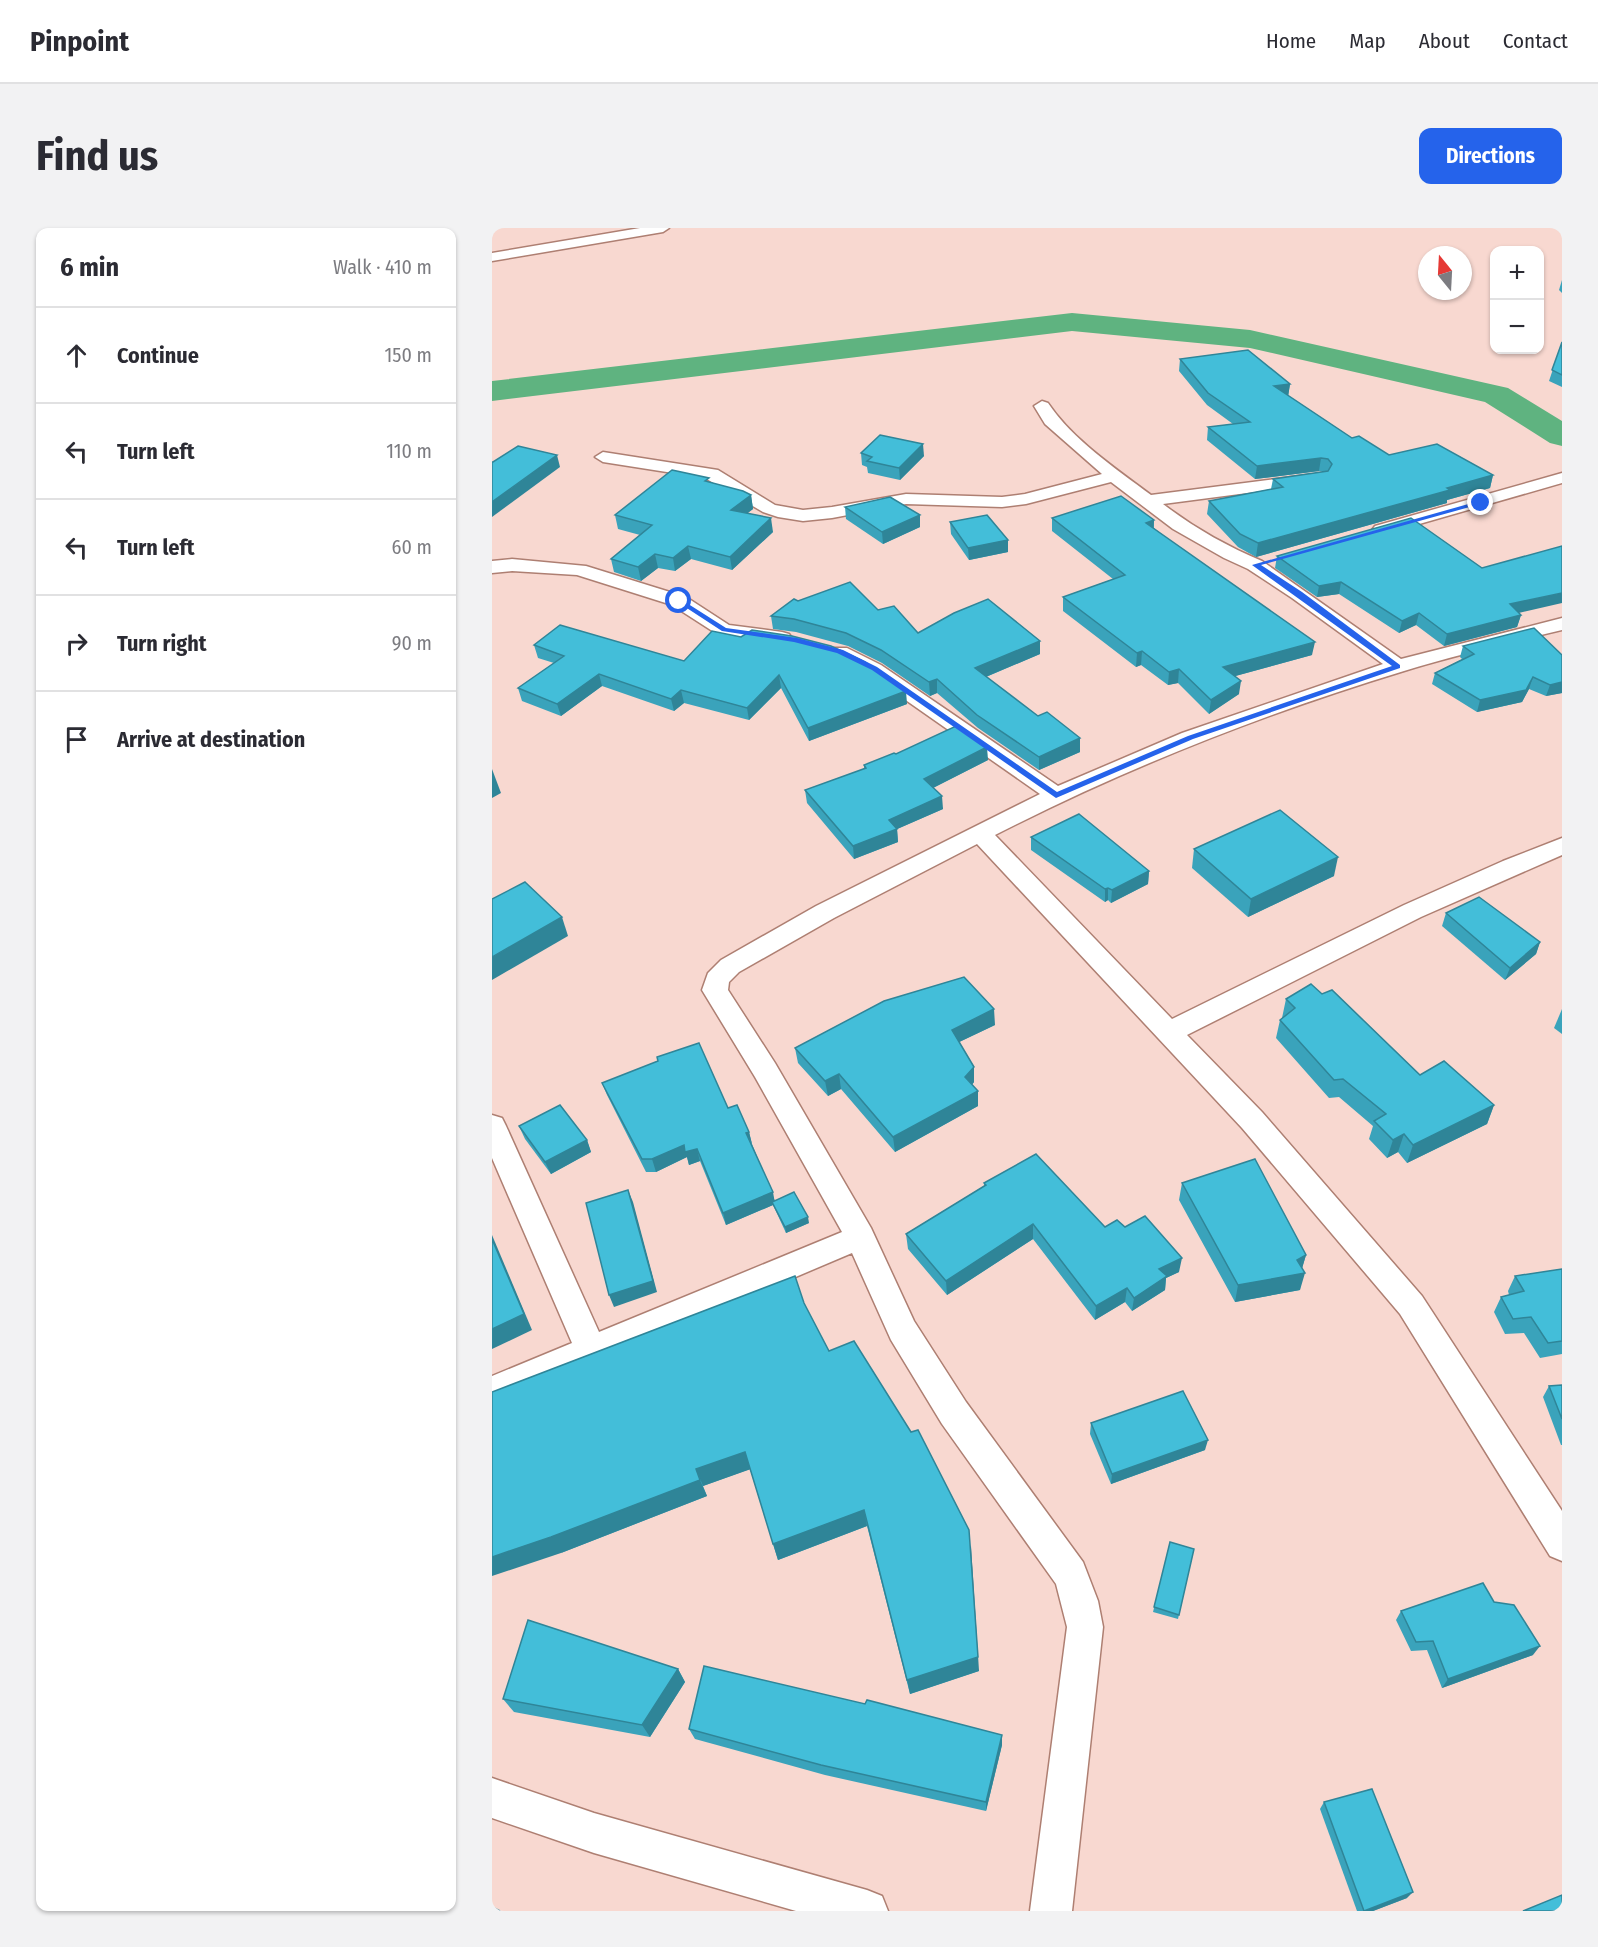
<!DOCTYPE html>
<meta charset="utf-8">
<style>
body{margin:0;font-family:"Fira Sans Condensed",sans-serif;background:#f2f2f3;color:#2b2b33}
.controls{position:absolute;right:18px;top:18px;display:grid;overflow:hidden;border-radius:12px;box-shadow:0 2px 4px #0004}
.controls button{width:54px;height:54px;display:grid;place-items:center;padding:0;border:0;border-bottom:2px solid #e1e1e2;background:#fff;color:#2b2b33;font:30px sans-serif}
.compass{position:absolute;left:926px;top:18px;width:54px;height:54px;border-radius:50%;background:#fff;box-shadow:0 2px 4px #0004;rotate:342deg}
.stop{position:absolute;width:18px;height:18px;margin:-14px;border:4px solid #2563eb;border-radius:50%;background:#fff}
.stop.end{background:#2563eb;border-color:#fff;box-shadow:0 2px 6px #0008}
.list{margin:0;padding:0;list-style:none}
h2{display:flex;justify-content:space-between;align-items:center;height:78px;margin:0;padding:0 24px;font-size:26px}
h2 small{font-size:20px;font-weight:400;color:#7c7c81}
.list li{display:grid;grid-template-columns:39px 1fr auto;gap:18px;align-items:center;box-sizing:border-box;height:96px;padding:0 24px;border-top:2px solid #e1e1e2}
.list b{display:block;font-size:22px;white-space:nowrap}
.list em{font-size:20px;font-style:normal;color:#7c7c81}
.icon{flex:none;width:33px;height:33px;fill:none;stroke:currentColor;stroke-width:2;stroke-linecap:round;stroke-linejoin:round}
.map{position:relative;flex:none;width:1070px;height:1683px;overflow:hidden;border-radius:12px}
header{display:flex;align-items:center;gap:36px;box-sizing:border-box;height:84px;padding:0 30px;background:#fff;border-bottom:2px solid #e1e1e2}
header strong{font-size:28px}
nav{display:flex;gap:33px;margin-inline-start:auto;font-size:21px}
.intro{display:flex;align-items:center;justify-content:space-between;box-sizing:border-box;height:144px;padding:0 36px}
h1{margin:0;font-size:42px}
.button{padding:15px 27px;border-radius:12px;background:#2563eb;color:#fff;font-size:21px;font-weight:700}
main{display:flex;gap:36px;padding:0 36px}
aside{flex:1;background:#fff;border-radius:12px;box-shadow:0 2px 4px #0004}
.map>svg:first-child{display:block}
</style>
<header>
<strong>Pinpoint</strong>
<nav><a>Home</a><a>Map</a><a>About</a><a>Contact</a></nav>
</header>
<div class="intro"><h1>Find us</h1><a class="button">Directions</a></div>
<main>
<aside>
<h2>6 min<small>Walk · 410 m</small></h2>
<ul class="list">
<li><svg class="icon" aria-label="ahead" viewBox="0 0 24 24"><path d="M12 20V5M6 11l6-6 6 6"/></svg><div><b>Continue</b></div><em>150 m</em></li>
<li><svg class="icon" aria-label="left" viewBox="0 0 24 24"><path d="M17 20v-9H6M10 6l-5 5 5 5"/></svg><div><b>Turn left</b></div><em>110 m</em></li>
<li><svg class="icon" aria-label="left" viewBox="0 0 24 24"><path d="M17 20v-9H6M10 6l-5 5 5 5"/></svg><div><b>Turn left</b></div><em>60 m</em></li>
<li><svg class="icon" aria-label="right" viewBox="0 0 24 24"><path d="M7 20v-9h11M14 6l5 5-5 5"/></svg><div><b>Turn right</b></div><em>90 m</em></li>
<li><svg class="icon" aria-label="arrive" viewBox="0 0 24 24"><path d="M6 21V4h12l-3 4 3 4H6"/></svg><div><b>Arrive at destination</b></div></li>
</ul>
</aside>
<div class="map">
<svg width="1070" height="1683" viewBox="0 0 1070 1683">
<rect width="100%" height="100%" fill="#f8d8d0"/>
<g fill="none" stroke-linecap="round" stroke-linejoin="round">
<!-- river -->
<polygon fill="#5fb380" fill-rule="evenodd" points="580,85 758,102 1016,160 1070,193 1070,218 1058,215 993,174 758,120 580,103 0,173 0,153"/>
<!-- minor casing -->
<g stroke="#ae7f72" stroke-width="3">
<g id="minor">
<polygon points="148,0 177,0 171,4 0,33 0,25"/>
<path d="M550,173L556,175C581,212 623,240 659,267L816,247L822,248L825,252L822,256L816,257L671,276C701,299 734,318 770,333L909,431L1070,390V402C1017,415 963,427 912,443C771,486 634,540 503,607L680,791L912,677L1011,633L1070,610V627L929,689L695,807L770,884L930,1068L1070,1283V1333L1058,1328L908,1086L750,900L485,616L342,690L247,744L237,754L236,762L283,835L379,1000L422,1093L474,1174L591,1334L606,1373L611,1399L580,1683H538L575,1399L564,1356L450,1196L399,1112L360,1025L0,1178V1148L80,1115L0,930V887L10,890L14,898L107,1104L350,1004L263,849L210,762L216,745L229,732L324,678L548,566L375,445L341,428L338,424L341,420H355L389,437L566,558L690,505L891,436L800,370L756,341L732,330L681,301L619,254L534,276L510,279L414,276L340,290L311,293L286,289L271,284L213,250L111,234L103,229L111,224L226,242L283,277L311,282L340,279L414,266L510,269L533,266L610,246L553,196L542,178Z"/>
<polygon points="1070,245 1070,255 889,307 883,306 880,302 883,298"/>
<polygon points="20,331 94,338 194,369 237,397 290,404 297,406 300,410 297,414 290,416 225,406 180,377 85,347 20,343 0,345 0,333"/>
<polygon points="0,1550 102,1585 375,1662 390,1668 396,1683 304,1683 102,1625 0,1590"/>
</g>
</g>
<!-- minor -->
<use href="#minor" fill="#fff" fill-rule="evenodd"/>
</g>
<!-- wall -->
<g fill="#3aa3bb">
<polygon points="1070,52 1070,65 1067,62"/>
<polygon points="1070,114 1070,159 1057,153"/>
<polygon points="688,131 798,156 796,168 860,210 897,227 1001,247 998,260 955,272 955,275 764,329 746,319 715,286 717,273 779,261 781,251 832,244 827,243 763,251 715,212 716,199 741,196 715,177 687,143"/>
<polygon points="369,225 432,228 408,252 376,245 375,239 370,237"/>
<polygon points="217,254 259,267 261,281 255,285 281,304 240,342 199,331 183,343 166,340 149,353 122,344 119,331 148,307 126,301 123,287"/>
<polygon points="353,279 428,287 428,299 391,316 354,291"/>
<polygon points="560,290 662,292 662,300 820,427 743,448 747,466 717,486 686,455 676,457 649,437 644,439 571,383 571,369 621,351 560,303"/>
<polygon points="458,294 516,312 516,324 477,332 459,306"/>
<polygon points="785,328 990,340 1029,387 1025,399 952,418 924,397 907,405 847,366 825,369 783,340"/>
<polygon points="306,373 386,382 426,405 548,413 548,426 494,449 546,488 588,510 588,524 547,542 486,500 445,465 438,468 390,435 356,418 304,404 281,401 279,388"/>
<polygon points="220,403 415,476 317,513 289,460 257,492 192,475 182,483 110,458 69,488 30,473 26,460 62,435 46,430 42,417 192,433"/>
<polygon points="971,418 1070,427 1070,465 1054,468 1037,461 1030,474 985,484 940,456 943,445 970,431 968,429"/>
<polygon points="404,526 496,532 441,560 451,581 405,601 406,614 362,631 315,575 313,562 372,541 372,537"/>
<polygon points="539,609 657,643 656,656 619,675 616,672 613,674 539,622"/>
<polygon points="702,621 842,648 756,689 700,640"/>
<polygon points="954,685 1048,714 1044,726 1013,752 950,698"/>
<polygon points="830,766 928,847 1002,877 995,896 915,935 906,924 895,930 877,911 881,898 847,869 837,870 784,810 788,792 790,790 794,771"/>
<polygon points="1070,781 1070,806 1062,800"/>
<polygon points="503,797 467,814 482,839 482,854 480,857 486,863 486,878 403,924 349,861 336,868 306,835 303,820"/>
<polygon points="110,855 236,880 257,904 260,916 283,973 317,995 294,1005 281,977 234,997 208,933 197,937 195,929 164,944 154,944 115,867"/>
<polygon points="27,898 95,912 99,924 59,946 33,911"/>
<polygon points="492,955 613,999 633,999 687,1044 674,1050 673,1062 640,1083 633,1074 603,1092 541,1011 455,1067 416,1021 414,1006 492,958"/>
<polygon points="690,955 814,1027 810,1040 808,1062 743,1074 687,972"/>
<polygon points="1070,1041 1070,1126 1048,1130 1032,1105 1013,1106 1002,1084 1009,1069 1017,1067 1016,1063 1023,1048"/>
<polygon points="312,1075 487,1443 418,1466 375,1298 286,1332 258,1241 211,1258 215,1268 69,1325"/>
<polygon points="1070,1157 1070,1217 1069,1217 1051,1169 1057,1158"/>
<polygon points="599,1195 713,1222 619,1256 598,1206"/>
<polygon points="678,1314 702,1321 686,1391 661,1384"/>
<polygon points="1002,1374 1041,1427 950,1460 935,1422 919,1423 904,1392 909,1383"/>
<polygon points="186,1441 193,1454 158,1509 22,1484 11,1471"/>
<polygon points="197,1501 510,1517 494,1583 333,1547 203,1511"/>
<polygon points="832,1574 915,1670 881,1683 865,1683 828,1581"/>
</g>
<!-- shaded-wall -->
<g fill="#2f8598">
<polygon points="798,156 796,169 782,158"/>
<polygon points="431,216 432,228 408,252 407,240"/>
<polygon points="65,227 68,239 0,289 0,274"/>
<polygon points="829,230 827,243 763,251 765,238"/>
<polygon points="1001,247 998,260 955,272 955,275 764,329 766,315"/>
<polygon points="259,267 261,281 242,296 239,282"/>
<polygon points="428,287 428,299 391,316 390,304"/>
<polygon points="279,290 281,304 240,342 238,329"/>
<polygon points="662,292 661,305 654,295"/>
<polygon points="516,312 516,324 477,332 476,320"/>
<polygon points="196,318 199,331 183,343 181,330"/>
<polygon points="163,326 166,340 149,353 146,339"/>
<polygon points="849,354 847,366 825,369 827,358"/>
<polygon points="1070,365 1070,375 1014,388 1018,376"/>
<polygon points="927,385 924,397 907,405 910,393"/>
<polygon points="1029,387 1025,399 952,418 955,406"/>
<polygon points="548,413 548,426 484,453 483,440"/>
<polygon points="823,414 820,427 729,452 731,439"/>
<polygon points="650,423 649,437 644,439 645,425"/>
<polygon points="687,441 686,455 676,457 677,444"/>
<polygon points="107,446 110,458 69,488 65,476"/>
<polygon points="287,447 289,460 257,492 255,480"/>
<polygon points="1041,449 1037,461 1030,474 985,484 988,472"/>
<polygon points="445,451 445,465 438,468 437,454"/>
<polygon points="749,453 747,466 717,486 719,472"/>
<polygon points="1070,454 1070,465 1054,468 1058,457"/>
<polygon points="189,462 192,475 182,483 179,471"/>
<polygon points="414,463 415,476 317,513 316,500"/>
<polygon points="588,510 588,524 547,542 547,529"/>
<polygon points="495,519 496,532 433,564 432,551"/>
<polygon points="0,541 9,565 0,570"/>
<polygon points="450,568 451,581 403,602 405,601 406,614 362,631 361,618 397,592"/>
<polygon points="846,629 842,648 756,689 759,671"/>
<polygon points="657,643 656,656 619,675 620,662"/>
<polygon points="616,660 616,672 613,674 613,661"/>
<polygon points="70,689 76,708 0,752 0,729"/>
<polygon points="1048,714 1044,726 1013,752 1018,740"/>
<polygon points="502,781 503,797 461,817 460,802"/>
<polygon points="482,839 482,854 474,864 473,849"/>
<polygon points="347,846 349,861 336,868 333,853"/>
<polygon points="486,863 486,878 403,924 401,909"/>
<polygon points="1002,877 995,896 915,935 921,917"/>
<polygon points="257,904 260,916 254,905"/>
<polygon points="912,906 906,924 895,930 901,912"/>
<polygon points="95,912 99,924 59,946 53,934"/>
<polygon points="192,917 205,921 208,933 197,937 195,929 164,944 160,931"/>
<polygon points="136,962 141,974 165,1064 122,1079 117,1067"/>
<polygon points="281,964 283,976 280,974 281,977 234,997 231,985"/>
<polygon points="316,989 317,995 294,1005 293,999"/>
<polygon points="541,996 541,1011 455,1067 454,1053"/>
<polygon points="0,1007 40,1102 0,1121"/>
<polygon points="814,1027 809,1044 813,1045 808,1062 743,1074 746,1057 805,1032"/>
<polygon points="690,1030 687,1044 674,1050 673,1062 640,1083 642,1070 667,1041"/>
<polygon points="635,1060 633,1074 603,1092 604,1078"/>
<polygon points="716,1212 713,1222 619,1256 620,1246"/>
<polygon points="253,1224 259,1241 211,1258 204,1241"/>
<polygon points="208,1252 215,1268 69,1325 0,1348 0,1329"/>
<polygon points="372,1282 375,1298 286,1332 281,1316"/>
<polygon points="479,1318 487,1443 418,1466 415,1452"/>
<polygon points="1048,1418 1041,1427 950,1460 956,1451"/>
<polygon points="186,1441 193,1454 158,1509 150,1497"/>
<polygon points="510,1507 510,1517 494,1583 494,1574"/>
<polygon points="921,1664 915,1670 881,1683 872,1683"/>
</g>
<!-- building -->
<g fill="#43bed9" stroke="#2f8598" stroke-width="1.5">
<polygon points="1070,114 1070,147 1060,142"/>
<polygon points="756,122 798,156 782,158 860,210 867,208 897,227 945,216 1001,247 955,260 958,262 766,315 748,306 717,273 791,259 781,251 836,243 840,236 836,231 829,230 765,238 716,199 758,194 716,165 688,131"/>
<polygon points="388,207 431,216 407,240 375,233 380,229 369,225"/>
<polygon points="26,218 65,227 0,274 0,234 1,234"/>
<polygon points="180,242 217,250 213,253 251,263 259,267 239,282 279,290 238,329 196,318 181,330 163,326 146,339 119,331 160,297 123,287"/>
<polygon points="629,268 662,292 654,295 823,414 731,439 749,453 719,472 687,441 677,444 650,423 645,425 571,369 633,347 560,290"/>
<polygon points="398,269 428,287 390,304 353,279"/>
<polygon points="495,287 516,312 476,320 458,294"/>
<polygon points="919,290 990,340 1070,318 1070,365 1018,376 1029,387 955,406 927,385 910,393 849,354 827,358 785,328"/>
<polygon points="358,354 386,382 402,378 426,405 462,385 496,371 548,413 483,440 546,488 555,484 588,510 547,529 485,487 445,451 437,454 389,422 354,405 302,391 279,388 302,371 306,373"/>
<polygon points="68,397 192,433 220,403 249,409 260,402 300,408 339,418 373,434 414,463 316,500 287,447 255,480 189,462 179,471 107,446 65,476 26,460 72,428 42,417"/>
<polygon points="1042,400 1070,427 1070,454 1058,457 1041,449 1034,462 988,472 943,445 982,426 971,418"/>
<polygon points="464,498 495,519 432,551 450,568 397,592 405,601 361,618 313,562 374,540 372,537 402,525 404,526"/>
<polygon points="788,582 846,629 759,671 702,621"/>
<polygon points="587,586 657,643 620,662 616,660 613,661 539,609"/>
<polygon points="33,654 70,689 0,729 0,671"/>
<polygon points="987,669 1048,714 1018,740 954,685"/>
<polygon points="472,749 502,781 460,802 482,839 473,849 486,863 401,909 347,846 333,853 303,820 392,773"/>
<polygon points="819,756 830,766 840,762 928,847 952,833 1002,877 921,917 912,906 901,912 882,893 894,886 851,851 842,852 788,792 803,780 794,771"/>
<polygon points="207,815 236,880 245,877 257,904 254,905 281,964 231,985 205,921 193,924 192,917 160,931 150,931 110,855 166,833 165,829"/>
<polygon points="68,877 95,912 53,934 27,898"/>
<polygon points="544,926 613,999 625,992 633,999 653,988 690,1030 667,1041 675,1048 642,1070 635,1060 604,1078 541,996 454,1053 414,1006 494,957 492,955"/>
<polygon points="763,931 814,1027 805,1032 813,1045 746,1057 690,955"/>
<polygon points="136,962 161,1053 117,1067 94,975"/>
<polygon points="302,964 316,989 293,999 280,974"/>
<polygon points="0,1011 32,1086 0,1101"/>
<polygon points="1070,1041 1070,1113 1056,1115 1039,1089 1021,1091 1009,1069 1032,1063 1023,1048"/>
<polygon points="303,1048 312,1075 337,1123 362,1113 419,1204 426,1202 477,1302 486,1429 415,1452 372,1282 281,1316 253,1224 204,1241 208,1252 59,1309 0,1329 0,1164"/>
<polygon points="1070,1157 1070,1191 1057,1158"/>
<polygon points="691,1163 716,1212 620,1246 599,1195"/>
<polygon points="678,1314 702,1321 687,1387 662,1379"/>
<polygon points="991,1355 1002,1374 1022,1377 1048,1418 956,1451 941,1413 924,1414 909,1383"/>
<polygon points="36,1392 186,1441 150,1497 11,1471"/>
<polygon points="212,1438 373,1476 375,1472 510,1507 494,1574 329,1537 197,1501"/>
<polygon points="880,1561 921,1664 872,1683 832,1574"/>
<polygon points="1070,1667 1070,1683 1031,1683"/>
<polygon points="0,1679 8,1683 0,1683"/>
</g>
<!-- route -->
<polygon fill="#2563eb" points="987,273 992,275 769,337 810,364 908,437 908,440 701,511 564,570 380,442 345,425 302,414 230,403 184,373 190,372 234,400 305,410 351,422 385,439 565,564 696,508 900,438 760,337"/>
</svg>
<div class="controls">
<button>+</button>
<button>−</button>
</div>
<svg class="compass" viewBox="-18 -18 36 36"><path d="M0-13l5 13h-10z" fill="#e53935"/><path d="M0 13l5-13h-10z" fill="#7c7c81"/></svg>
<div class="stop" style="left:187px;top:373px"></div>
<div class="stop end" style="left:989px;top:275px"></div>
</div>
</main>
